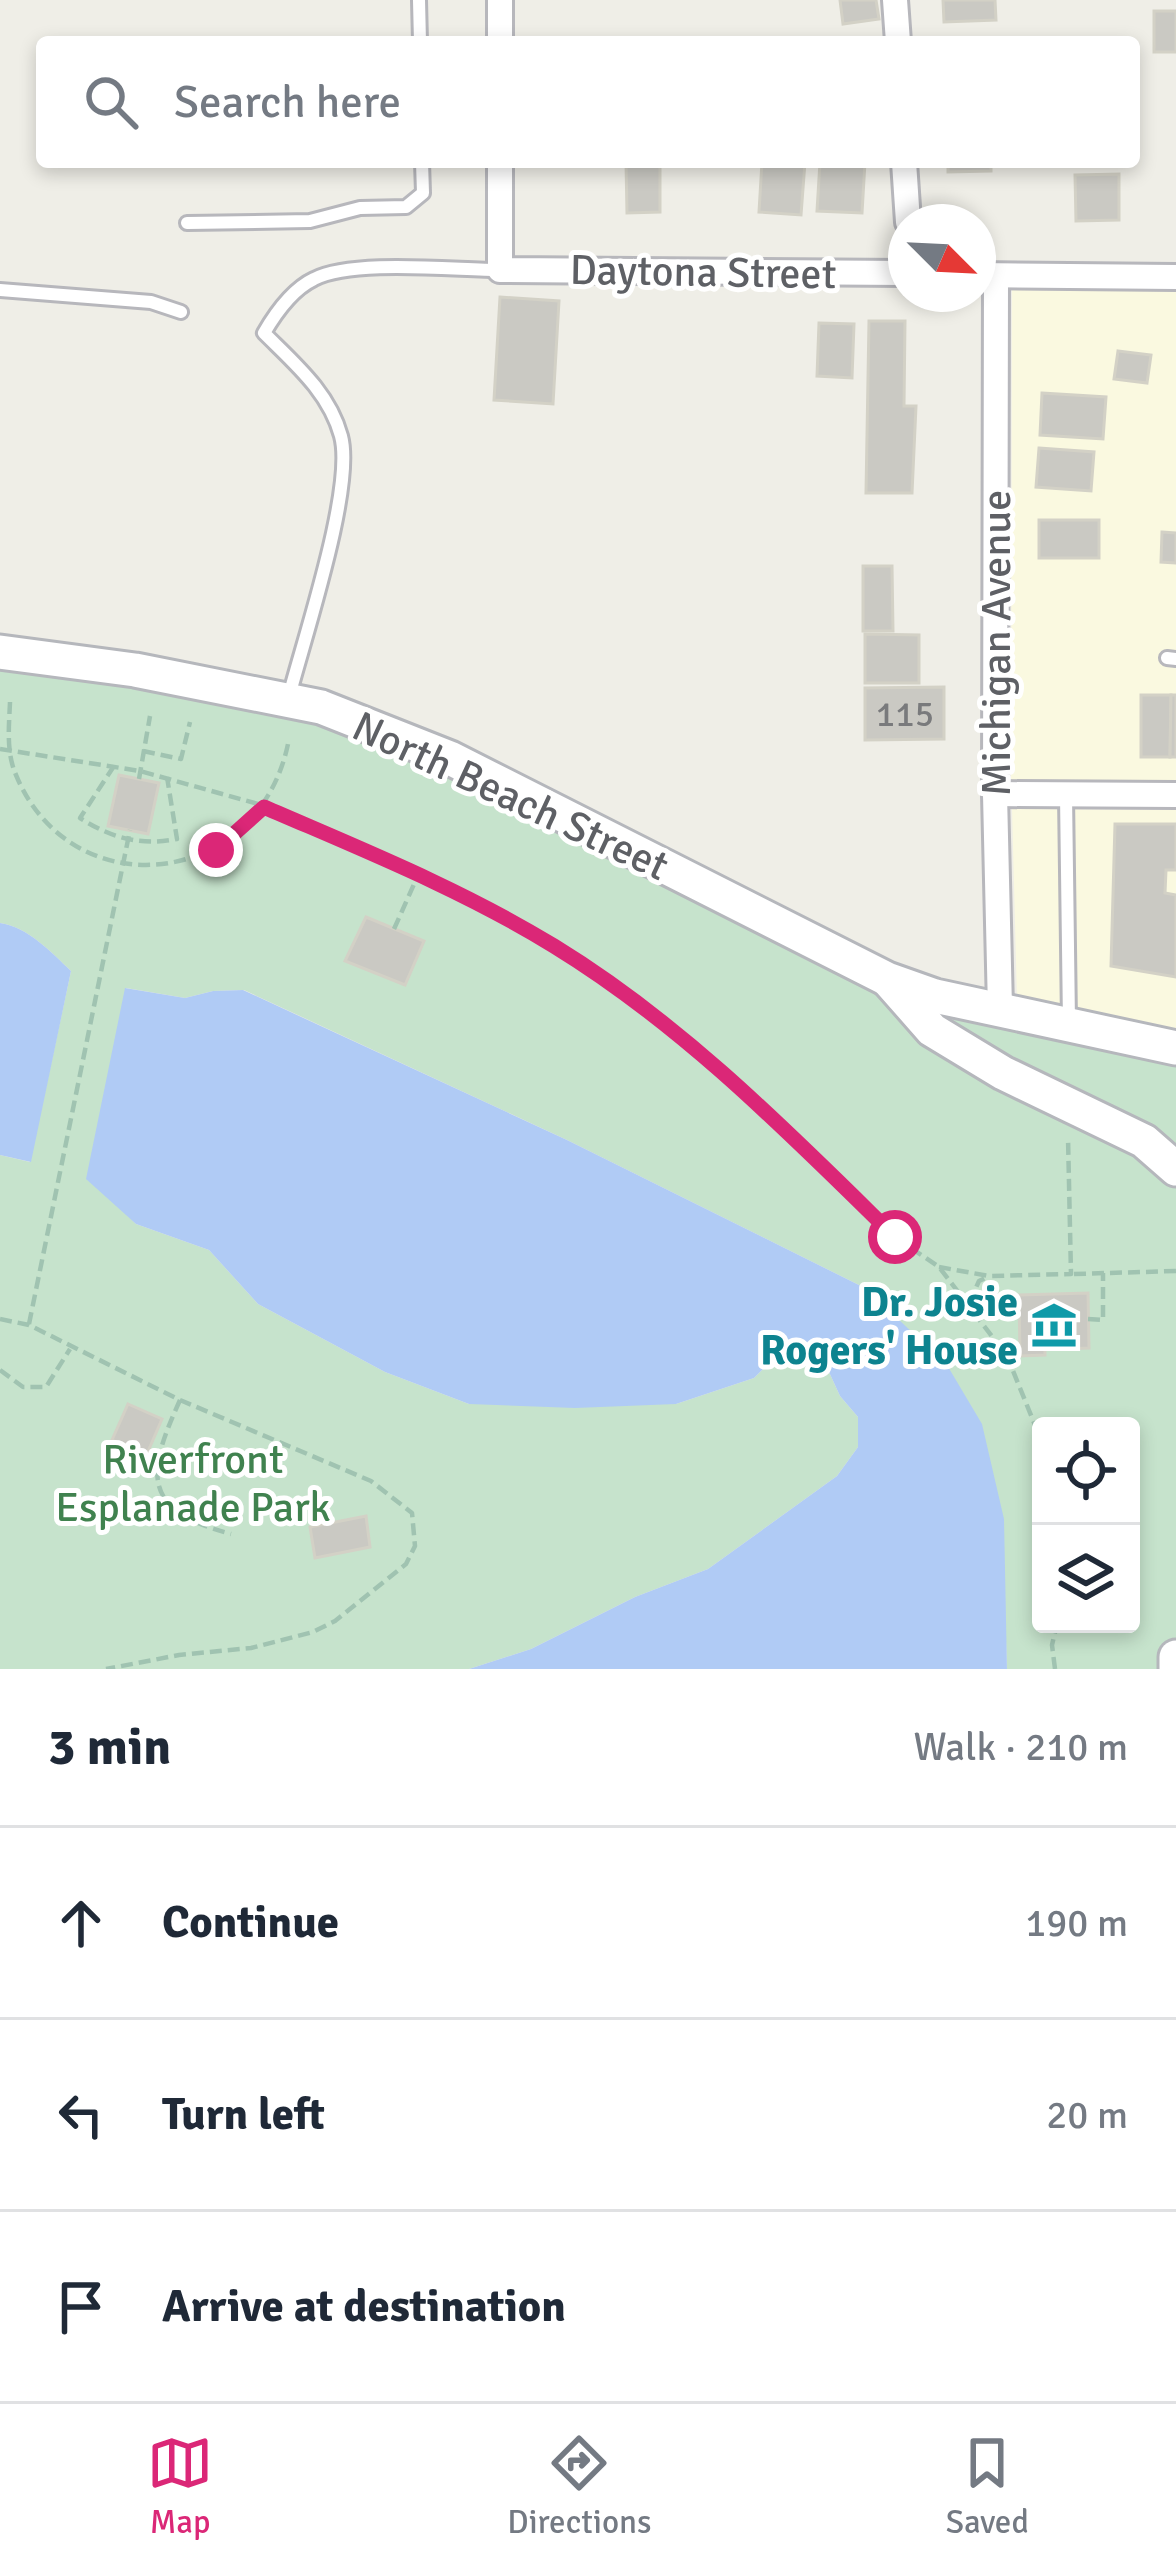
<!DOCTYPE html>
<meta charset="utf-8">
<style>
body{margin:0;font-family:Signika,sans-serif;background:#f6f6f7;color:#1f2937}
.controls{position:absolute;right:36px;bottom:36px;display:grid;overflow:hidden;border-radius:12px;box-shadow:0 6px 18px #0003}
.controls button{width:108px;height:108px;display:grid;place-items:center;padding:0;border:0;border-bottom:3px solid #e0e1e3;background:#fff;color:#1f2937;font:60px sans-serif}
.compass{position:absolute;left:888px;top:204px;width:108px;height:108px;border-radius:50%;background:#fff;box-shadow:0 6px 18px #0003;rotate:114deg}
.stop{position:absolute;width:36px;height:36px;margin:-27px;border:9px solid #db2777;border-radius:50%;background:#fff}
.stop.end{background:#db2777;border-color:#fff;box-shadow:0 3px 12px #0008}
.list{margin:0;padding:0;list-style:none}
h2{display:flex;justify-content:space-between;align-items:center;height:156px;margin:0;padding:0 48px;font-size:51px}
h2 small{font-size:39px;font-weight:400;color:#747a83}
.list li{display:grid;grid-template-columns:78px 1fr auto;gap:36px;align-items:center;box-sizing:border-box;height:192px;padding:0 48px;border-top:3px solid #e0e1e3}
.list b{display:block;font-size:45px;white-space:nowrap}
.list em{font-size:39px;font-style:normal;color:#747a83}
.icon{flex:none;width:66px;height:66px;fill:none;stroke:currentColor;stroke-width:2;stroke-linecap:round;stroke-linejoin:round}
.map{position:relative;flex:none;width:1176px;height:1669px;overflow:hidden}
.search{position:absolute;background:#fff;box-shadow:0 6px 18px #0003;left:36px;right:36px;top:36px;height:132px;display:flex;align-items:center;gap:30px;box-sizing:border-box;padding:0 42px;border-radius:12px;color:#747a83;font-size:45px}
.sheet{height:732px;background:#fff}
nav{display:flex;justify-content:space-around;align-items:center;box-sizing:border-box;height:168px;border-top:3px solid #e0e1e3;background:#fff;font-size:33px;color:#747a83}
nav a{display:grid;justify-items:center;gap:6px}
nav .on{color:#db2777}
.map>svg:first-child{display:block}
</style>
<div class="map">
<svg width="1176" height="1669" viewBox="0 0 1176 1669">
<rect width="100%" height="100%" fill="#efeee7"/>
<!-- commercial -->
<g fill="#faf9e0">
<polygon points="1012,290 1176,291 1176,781 1011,780"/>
<polygon points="1012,809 1176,810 1176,1034 1017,999"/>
</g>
<!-- green -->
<path fill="#c6e3cc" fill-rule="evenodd" d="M0,652L321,707L847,961L1176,1048V1669H1007L1005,1614L865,1288L567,1140L244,990L213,991L185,998L126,988L120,1207L136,1224L209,1250L258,1304L385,1372L469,1404H676L754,1378L782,1350L818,1348L840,1396L858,1417V1447L837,1476L708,1569L635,1597L531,1649L469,1669H0V1155L30,1162L71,971C51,952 28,927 0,923ZM1041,1426H1131V1624H1041Z"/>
<!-- water -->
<g fill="#b0cbf5">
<path d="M0,923C28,927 51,952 71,971L31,1162L0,1155Z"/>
<polygon points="125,988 185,998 213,991 243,990 567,1140 865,1288 947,1365 982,1424 1004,1519 1007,1669 469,1669 531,1649 635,1597 708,1569 837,1476 858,1447 858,1417 840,1396 818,1348 782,1350 754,1378 676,1404 575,1408 469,1404 385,1372 258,1304 209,1250 136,1224 86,1179"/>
</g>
<!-- building -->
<g fill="#cac9c3" stroke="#d3d1c6" stroke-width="3">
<polygon points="840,0 876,0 879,19 843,24"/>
<polygon points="943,0 995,0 996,20 944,22"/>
<rect x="1154" y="11" width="22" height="41"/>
<polygon points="626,162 660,162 660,212 627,213"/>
<polygon points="762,162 805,162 801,215 759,212"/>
<polygon points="820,162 865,162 862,213 817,211"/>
<polygon points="948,162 991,162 991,171 948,172"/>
<polygon points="1119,174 1119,220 1076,221 1075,175"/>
<polygon points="500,297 559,301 553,404 494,400"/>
<polygon points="869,321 905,321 904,406 916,406 912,493 866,493"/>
<polygon points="819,323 854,324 852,378 817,376"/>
<polygon points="1118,351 1151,355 1147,383 1114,379"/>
<polygon points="1042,393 1106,397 1103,439 1040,435"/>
<polygon points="1039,448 1094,452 1091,491 1036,487"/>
<rect x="1039" y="520" width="60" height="38"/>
<polygon points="1162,532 1176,533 1176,563 1161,562"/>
<polygon points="863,566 892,566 893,631 863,631"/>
<polygon points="865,634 919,635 919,683 865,683"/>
<polygon points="944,687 944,739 865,740 865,688"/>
<polygon points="1141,695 1171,695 1170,757 1141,757"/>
<polygon points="1171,695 1176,695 1176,757 1170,757"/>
<polygon points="119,775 159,783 148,834 108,826"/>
<polygon points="1115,824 1176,824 1176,870 1166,870 1165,893 1176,895 1176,977 1111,966"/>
<polygon points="366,917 424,941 405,985 345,961"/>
<polygon points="1088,1293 1089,1348 1064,1349 1063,1331 1045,1332 1045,1355 1020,1356 1019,1295"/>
<polygon points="128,1404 162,1419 146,1456 112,1440"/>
<polygon points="366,1516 370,1547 315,1558 310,1527"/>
</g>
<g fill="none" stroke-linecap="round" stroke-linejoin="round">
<!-- lane casing -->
<g stroke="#b7b7bc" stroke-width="18">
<g id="lane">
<polyline points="419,0 420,42"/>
<polyline points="187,223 310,221 360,208 406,207 423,193 422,162"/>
<polyline points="0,290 151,302 181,312"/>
<polyline points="1167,658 1176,659"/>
<path d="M288,700C303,641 355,488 341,436C329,392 294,363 264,333C275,314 293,289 314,279C353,259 454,270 500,270"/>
<polyline points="1066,795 1069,1022"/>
</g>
</g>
<!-- street casing -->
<g stroke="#b7b7bc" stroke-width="30">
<g id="street">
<polyline points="500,0 500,42"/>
<polyline points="895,0 898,42"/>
<polyline points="500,162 500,270 906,273"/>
<polyline points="904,162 908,222"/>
<polyline points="978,275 1176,277"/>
<polyline points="996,276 995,794 1000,1009"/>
<polyline points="995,794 1176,795"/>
</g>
</g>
<!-- secondary casing -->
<g stroke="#b5b7bc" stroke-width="39">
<g id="secondary">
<polyline points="0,652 135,670 321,707 450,758 887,979 935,996 1176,1048"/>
<polyline points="888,980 932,1030 1003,1073 1144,1141 1176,1169"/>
<polyline points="1176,1669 1176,1657"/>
</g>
</g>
<!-- path -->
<g stroke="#a0c3b1" stroke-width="4.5" stroke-dasharray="12 6" stroke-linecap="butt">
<path d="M10,702C9,727 6,752 16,775C71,908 257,890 288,744"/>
<polyline points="0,749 140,771 258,804 409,867 556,947 679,1035 746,1091 895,1237 939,1267 1007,1356 1041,1440"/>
<polyline points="143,751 181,759 190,722"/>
<path d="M114,766L80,818C111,838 141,846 177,839L167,777"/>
<polyline points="139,779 150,716"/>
<polyline points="394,929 419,873"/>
<polyline points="939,1267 989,1276 1071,1274 1068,1137"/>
<polyline points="1074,1274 1176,1271"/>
<polyline points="969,1303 979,1281 989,1276"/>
<polyline points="0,1319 29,1325 180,1400 371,1481 412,1513 415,1546 406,1564 335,1621 313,1632 251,1648 179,1655 106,1669"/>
<polyline points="1088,1319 1103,1320 1103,1273"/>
<polyline points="29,1324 130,830"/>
<polyline points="0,1370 23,1387 46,1387 70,1349"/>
<path d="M180,1400C146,1475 141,1510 231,1534"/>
<polyline points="1055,1669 1052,1645 1057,1624"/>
</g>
<!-- lane -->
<use href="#lane" stroke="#fff" stroke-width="12"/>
<!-- street -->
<use href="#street" stroke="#fff" stroke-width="24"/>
<!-- secondary -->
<use href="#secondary" stroke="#fff" stroke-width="33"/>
</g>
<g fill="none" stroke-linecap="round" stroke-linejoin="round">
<!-- route -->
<path stroke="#db2777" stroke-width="15" d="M216,850L264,807C363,850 461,889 554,946C683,1025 788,1132 895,1237"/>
</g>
<!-- icons -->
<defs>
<g id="museum-bare" transform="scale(3.6)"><path d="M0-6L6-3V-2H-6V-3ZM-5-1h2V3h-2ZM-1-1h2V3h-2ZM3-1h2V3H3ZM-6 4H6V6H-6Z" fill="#0f9aa8" stroke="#fff" stroke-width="2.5" paint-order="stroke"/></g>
</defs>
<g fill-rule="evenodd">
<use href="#museum-bare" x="1054" y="1325"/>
</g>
<g text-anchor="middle" stroke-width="10" stroke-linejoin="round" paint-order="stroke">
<!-- number labels -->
<g font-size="36" fill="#797a7c">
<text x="905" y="726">115</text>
</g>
<!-- street labels -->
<g font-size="42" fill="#5e6065" stroke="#fff">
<text transform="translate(703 271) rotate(1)" y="15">Daytona Street</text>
<text transform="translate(995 643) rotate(-90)" y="15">Michigan Avenue</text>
<text transform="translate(511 795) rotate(25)" y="15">North Beach Street</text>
</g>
<!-- culture labels -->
<g font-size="42" font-weight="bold" fill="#0d838f" stroke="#fff" text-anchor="end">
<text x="1018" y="1316">Dr. Josie<tspan x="1018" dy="48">Rogers' House</tspan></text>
</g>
<!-- park labels -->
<g font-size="42" fill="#40824f" stroke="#fff">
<text x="193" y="1473">Riverfront<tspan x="193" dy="48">Esplanade Park</tspan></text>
</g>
</g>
</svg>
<div class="controls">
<button><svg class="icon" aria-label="locate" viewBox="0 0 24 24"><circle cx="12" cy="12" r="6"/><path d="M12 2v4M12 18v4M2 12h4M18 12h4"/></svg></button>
<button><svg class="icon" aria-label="layers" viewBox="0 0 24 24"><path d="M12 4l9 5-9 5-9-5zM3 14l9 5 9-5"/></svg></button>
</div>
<svg class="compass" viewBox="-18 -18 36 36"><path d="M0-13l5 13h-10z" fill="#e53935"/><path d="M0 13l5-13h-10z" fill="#747a83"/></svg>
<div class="stop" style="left:895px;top:1237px"></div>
<div class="stop end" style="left:216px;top:850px"></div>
<div class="search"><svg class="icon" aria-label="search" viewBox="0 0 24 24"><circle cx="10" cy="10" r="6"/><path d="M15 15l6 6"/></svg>Search here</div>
</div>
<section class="sheet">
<h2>3 min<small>Walk · 210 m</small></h2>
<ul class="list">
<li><svg class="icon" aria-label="ahead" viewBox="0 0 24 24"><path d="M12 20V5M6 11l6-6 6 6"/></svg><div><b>Continue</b></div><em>190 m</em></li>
<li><svg class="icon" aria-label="left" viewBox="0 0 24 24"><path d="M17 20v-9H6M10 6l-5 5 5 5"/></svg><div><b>Turn left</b></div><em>20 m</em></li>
<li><svg class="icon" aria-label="arrive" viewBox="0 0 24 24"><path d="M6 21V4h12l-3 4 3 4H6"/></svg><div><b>Arrive at destination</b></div></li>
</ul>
</section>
<nav>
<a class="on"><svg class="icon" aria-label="map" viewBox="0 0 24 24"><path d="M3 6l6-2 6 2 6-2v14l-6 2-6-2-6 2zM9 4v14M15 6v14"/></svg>Map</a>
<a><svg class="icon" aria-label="directions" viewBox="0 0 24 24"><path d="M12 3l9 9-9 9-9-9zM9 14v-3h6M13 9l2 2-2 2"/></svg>Directions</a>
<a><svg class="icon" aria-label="saved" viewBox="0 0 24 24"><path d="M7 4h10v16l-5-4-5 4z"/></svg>Saved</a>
</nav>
